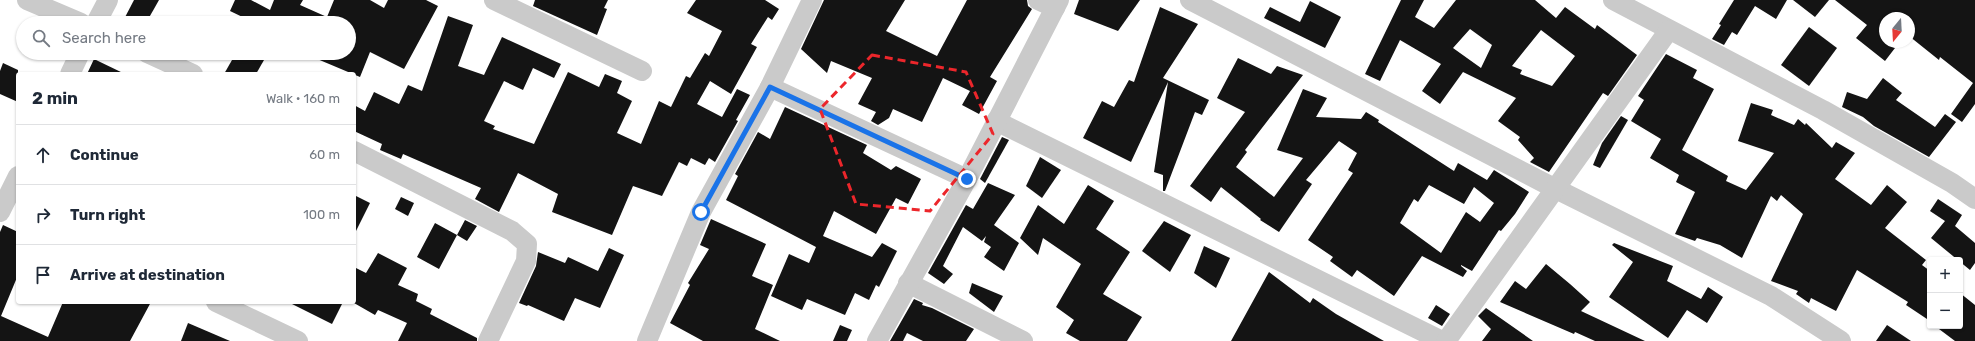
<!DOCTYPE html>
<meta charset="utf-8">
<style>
body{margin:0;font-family:Rubik,sans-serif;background:#f2f2f3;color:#1f2937}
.controls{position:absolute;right:12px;bottom:12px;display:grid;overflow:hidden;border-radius:4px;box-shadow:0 1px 3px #0004}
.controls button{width:36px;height:36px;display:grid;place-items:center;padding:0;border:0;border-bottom:1px solid #e0e1e3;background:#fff;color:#1f2937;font:20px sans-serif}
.compass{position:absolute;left:1879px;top:12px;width:36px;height:36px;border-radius:50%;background:#fff;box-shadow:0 1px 3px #0004;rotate:198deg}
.stop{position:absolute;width:12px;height:12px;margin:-9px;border:3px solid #1a73e8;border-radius:50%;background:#fff}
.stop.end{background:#1a73e8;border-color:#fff;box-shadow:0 1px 4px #0008}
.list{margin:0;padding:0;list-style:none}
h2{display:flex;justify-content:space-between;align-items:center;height:52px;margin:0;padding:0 16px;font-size:17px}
h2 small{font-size:13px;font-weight:400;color:#747a83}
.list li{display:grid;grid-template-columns:26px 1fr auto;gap:12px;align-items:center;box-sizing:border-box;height:60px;padding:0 16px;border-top:1px solid #e0e1e3}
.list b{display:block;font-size:15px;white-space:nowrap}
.list em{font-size:13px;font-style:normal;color:#747a83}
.icon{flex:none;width:22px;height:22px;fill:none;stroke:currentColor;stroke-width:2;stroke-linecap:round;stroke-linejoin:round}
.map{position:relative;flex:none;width:1975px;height:341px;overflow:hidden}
.search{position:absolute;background:#fff;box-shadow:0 1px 3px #0004;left:16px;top:16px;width:340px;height:44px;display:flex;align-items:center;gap:10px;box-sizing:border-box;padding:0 14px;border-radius:22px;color:#747a83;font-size:15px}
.panel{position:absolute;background:#fff;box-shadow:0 1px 3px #0004;left:16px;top:72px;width:340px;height:232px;border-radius:4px}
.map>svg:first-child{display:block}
</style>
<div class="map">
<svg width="1975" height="341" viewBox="0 0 1975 341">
<rect width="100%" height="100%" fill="#fff"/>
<!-- building -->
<g fill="#141414" fill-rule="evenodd">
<polygon points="134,0 159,0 146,23 122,23"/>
<polygon points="235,0 251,0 270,10 274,0 303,0 300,5 327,17 334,0 370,0 384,8 388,0 426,0 438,6 404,69 370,52 360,77 303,53 349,53 349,23 255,23 230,11"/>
<polygon points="535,0 608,0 604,8 607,9 597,35 533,6"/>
<polygon points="696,0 765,0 779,9 772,20 768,17 751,44 757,47 731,94 710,81 697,104 722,117 737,89 750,95 736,120 738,121 715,162 709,158 705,165 691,158 687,166 679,162 662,196 633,186 612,235 552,212 558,194 518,173 499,212 475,199 481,188 403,154 401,159 380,150 382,144 354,131 354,105 365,111 374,92 399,104 408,85 422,91 448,16 473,25 458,66 484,75 502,37 561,64 554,78 533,68 523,90 504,81 484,121 495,126 493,129 534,144 568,72 599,87 605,74 622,81 617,93 632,101 617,133 641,144 659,101 671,107 686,76 690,78 705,53 709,56 722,31 687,13"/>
<polygon points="824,0 905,0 886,31 937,56 967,0 1027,0 1028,6 1032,9 990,77 997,81 979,114 962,105 970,91 943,78 922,122 893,109 889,118 878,125 871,121 876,112 858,104 872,78 831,61 827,73 801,49"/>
<polygon points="1079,0 1140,0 1118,31 1074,14"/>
<path d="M1401,0H1424L1415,17L1434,28L1456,0H1535L1556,18L1565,7L1595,29L1597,25L1637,55L1608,96L1603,93L1549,172L1530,162L1534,158L1518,140L1520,137L1498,121L1516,98L1463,72L1440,104L1422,91L1441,64L1400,40L1380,81L1365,74ZM1470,29L1492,45L1481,68L1453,48ZM1541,30L1575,56L1552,86L1520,74L1522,70L1512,66Z"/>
<polygon points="1734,0 1787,0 1776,19 1755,6 1737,35 1732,32 1724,45 1712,39 1721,25 1719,24"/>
<polygon points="1793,0 1829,0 1815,17"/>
<polygon points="1835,0 1975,0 1975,104 1962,122 1951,114 1973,83 1940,57 1939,60 1909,36 1909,18 1885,18 1885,42 1895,48 1885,61 1856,38 1867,25"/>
<polygon points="1310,1 1341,17 1325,48 1264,18 1270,7 1300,22"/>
<polygon points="1160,7 1198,24 1163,78 1209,100 1202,115 1195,112 1165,191 1163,191 1163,175 1154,172 1168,82 1131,162 1083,138 1102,101 1114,107 1129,80 1134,82"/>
<polygon points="1809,27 1837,48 1809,86 1781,65"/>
<polygon points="236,53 268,53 256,74 224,74"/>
<polygon points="1666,54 1697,70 1693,78 1714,89 1682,150 1728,176 1726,181 1746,190 1774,153 1738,141 1751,103 1773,110 1771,115 1794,125 1798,119 1805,125 1806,123 1832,148 1836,142 1855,153 1835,179 1871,205 1887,185 1907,202 1885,228 1926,260 1922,265 1930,271 1930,321 1906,305 1908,302 1857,270 1836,311 1811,298 1809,303 1796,294 1798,291 1771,281 1803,214 1781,195 1777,201 1771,196 1742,258 1720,245 1697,238 1695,241 1675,234 1695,192 1676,182 1679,175 1650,158 1661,139 1631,121 1644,100 1638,96"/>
<path d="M1238,58L1271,74L1277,66L1303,75L1245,150L1247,152L1236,167L1274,197L1303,158L1277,150L1303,89L1327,98L1316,117L1361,119L1366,112L1379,120L1378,122L1454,171L1458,163L1487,180L1494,170L1529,192L1515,214L1501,231L1499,230L1472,271L1461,265V266L1467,271L1463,277L1422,256L1394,296L1357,270L1352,277L1330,261L1333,257L1308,240L1353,173L1348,170L1357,153L1339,141L1306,180L1312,184L1279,232L1260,220L1261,219L1221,187L1211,202L1190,186L1245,112L1217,98ZM1429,185L1464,204L1474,187L1494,203L1480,222L1466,212L1441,253L1400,223L1414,199L1418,202Z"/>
<polygon points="94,59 125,74 87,74"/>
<polygon points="3,63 18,70 18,102 0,94 0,71"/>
<polygon points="1883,78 1902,93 1896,100 1935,127 1945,114 1956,122 1929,157 1874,126 1863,117 1842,107 1847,92 1867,99"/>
<polygon points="785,107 867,145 863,153 891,170 896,166 921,179 908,204 896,198 876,234 834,211 823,236 872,257 882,243 897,251 879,287 876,285 869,300 855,293 845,315 807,299 802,310 771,296 789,254 809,263 816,247 726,200 738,176 735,174 758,132 770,139"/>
<polygon points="1621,116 1628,120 1600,168 1593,165 1602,143"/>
<polygon points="1002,137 1009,140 985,183 980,179"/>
<polygon points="1040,157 1061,170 1042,198 1026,186"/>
<polygon points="988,183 1015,195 994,225 1019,243 1004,271 984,257 991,247 984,242 986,236 982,241 963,227 943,266 953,274 944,284 928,273 966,205 973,209"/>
<polygon points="1088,185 1114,201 1096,229 1130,252 1103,294 1142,317 1127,341 1080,341 1066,333 1074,320 1056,307 1081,264 1043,238 1038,255 1020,238 1038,205 1064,224"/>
<polygon points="354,195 370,203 354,235"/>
<polygon points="401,197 414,203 408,216 395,209"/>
<polygon points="1938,199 1962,215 1955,226 1975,243 1975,263 1970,270 1931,238 1945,221 1930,211"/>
<polygon points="711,219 766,244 752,276 773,285 755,329 780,341 703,341 670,323 690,285 688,283 709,249 700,245"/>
<polygon points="465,220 477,226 467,241 457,235 439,269 417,257 435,223 457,235"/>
<polygon points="1164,221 1191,235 1170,272 1142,251"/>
<polygon points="3,225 18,232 18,275 1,316 48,337 63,302 151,302 130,341 0,341 0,232"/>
<polygon points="1614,243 1673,266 1667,281 1701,299 1708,287 1723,297 1707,323 1687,310 1668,338 1609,297 1633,262 1612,245"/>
<polygon points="1204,246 1230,258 1216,288 1194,273"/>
<polygon points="609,248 624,255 600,308 575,298 564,321 528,305 527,306 519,303 536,266 538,252 565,263 568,257 598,271"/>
<polygon points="378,253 407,268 398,285 418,294 416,301 432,309 430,314 477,338 477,341 398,341 407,323 378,310 375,315 354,303 354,267 366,273"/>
<polygon points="1546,264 1570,284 1590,302 1581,311 1645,341 1595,341 1575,332 1574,334 1500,302 1515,281 1526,289"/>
<polygon points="1269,272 1310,303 1313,298 1336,314 1384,341 1231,341"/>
<polygon points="972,283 1003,296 994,312 969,293"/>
<polygon points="1960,293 1975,305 1975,341 1955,341 1935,326 1960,326"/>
<polygon points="914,299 923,303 922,305 932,308 974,329 966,341 923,341 907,333 903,341 890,341"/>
<polygon points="288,302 343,302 332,324"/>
<polygon points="1436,305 1450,314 1442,326 1428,318"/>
<polygon points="1486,308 1533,341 1482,341 1491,329 1478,316"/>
<polygon points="188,323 230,341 181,341"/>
<polygon points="840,325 852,330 847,341 833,341"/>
<polygon points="1887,325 1911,341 1876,341"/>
</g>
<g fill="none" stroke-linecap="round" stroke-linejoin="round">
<!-- minor -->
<g stroke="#cacaca" stroke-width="20">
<polyline points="27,0 81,23"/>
<polyline points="494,0 642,71"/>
<polyline points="1038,0 1055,8"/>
<polyline points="1190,0 1554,188 1771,296 1841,341"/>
<polyline points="1613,0 1823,110 1952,183 1975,199"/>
<polyline points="96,23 108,0"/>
<polyline points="147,53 193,74"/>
<polyline points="70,74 80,53"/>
<polyline points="770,87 967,179"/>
<polyline points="996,121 1442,341"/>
<polyline points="354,151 512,231 527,244 526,261 488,341"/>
<polyline points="0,212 18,176"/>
<polyline points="908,283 1023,341"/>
<polyline points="216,302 298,341"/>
<polyline points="647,341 701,212 770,87 812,0"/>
<polyline points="877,341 967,179 1059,0"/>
<polyline points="1446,341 1669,30"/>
</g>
</g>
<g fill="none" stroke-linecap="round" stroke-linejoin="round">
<!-- route -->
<polyline stroke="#1a73e8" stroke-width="5" points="701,212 770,87 967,179"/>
</g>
<!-- marked area -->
<path fill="none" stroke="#ec262b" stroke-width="3" stroke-dasharray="8 5" stroke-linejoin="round" d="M872,55L966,72L993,134L930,211L856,204L820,109Z"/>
</svg>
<div class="controls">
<button>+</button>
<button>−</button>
</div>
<svg class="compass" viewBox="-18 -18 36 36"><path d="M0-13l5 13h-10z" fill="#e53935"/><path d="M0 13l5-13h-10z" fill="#747a83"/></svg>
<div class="stop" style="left:701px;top:212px"></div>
<div class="stop end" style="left:967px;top:179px"></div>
<div class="search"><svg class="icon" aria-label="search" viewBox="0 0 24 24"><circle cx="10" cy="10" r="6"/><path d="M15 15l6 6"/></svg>Search here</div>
<section class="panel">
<h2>2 min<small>Walk · 160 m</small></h2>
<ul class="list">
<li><svg class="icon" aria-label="ahead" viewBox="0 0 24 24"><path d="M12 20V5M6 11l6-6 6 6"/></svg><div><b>Continue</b></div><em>60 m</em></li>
<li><svg class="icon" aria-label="right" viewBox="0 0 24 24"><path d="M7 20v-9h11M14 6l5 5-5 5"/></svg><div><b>Turn right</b></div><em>100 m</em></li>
<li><svg class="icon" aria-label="arrive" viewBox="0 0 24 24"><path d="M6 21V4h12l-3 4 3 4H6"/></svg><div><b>Arrive at destination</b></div></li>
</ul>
</section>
</div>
